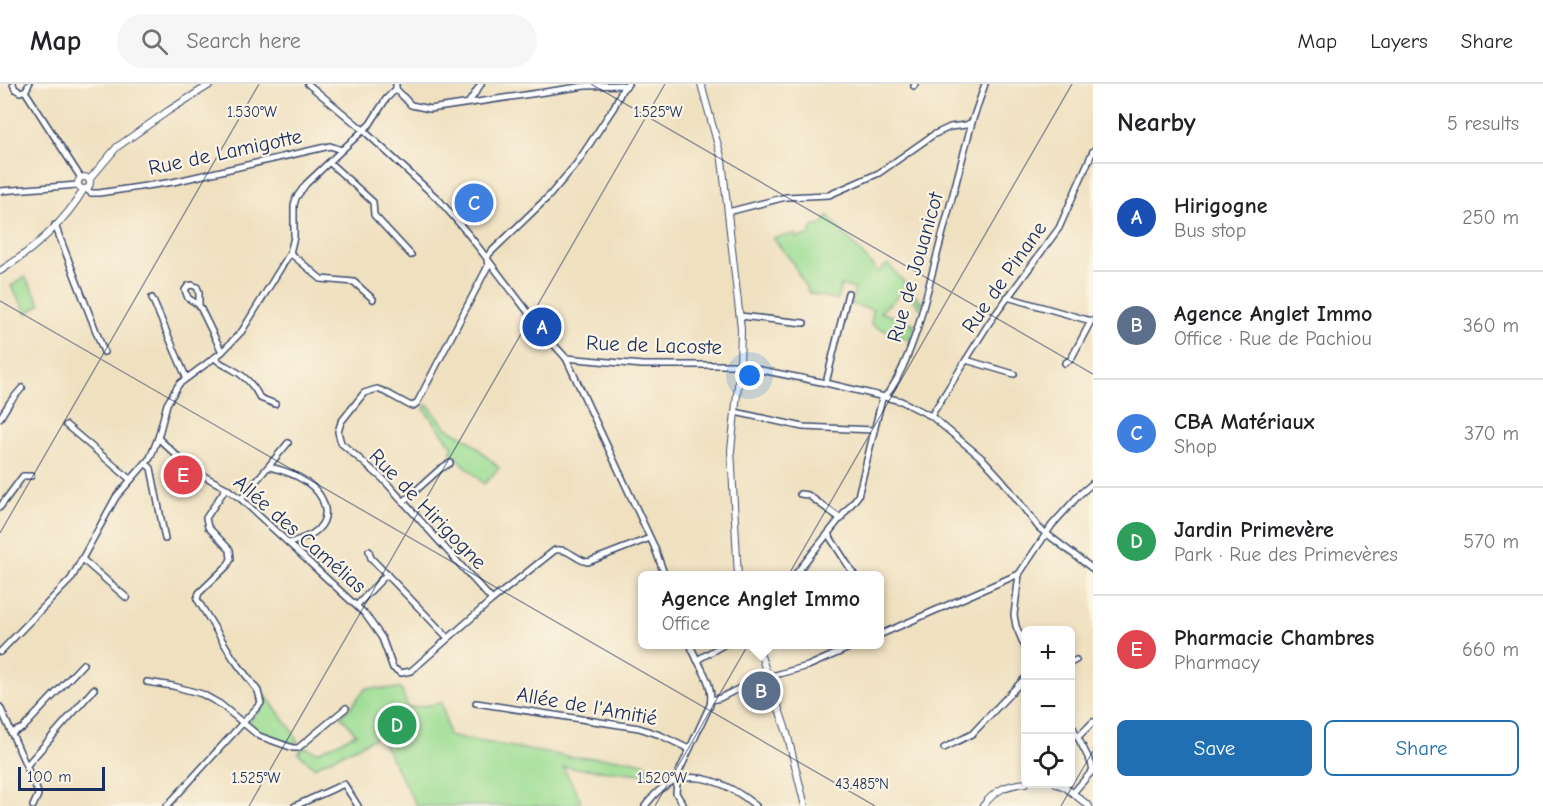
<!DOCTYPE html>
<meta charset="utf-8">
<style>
body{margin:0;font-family:"Comic Neue",sans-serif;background:#f6f6f6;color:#202124}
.controls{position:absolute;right:18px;bottom:18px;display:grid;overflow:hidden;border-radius:9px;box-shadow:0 3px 9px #0003}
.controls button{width:54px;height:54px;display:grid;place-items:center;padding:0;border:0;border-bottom:2px solid #e0e0e0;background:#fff;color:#202124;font:30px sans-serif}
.scale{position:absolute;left:18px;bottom:15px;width:87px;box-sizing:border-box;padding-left:6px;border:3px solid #1b2f5e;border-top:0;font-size:16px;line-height:21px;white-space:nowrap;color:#1b2f5e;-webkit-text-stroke:4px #fcf5e5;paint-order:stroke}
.you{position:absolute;left:750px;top:292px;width:21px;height:21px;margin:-15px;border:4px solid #fff;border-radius:50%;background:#1a73e8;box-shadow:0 0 0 9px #1a73e833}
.badge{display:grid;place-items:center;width:39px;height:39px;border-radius:50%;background:#1f6fb2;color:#fff;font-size:20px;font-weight:700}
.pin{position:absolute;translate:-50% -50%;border:3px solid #fff;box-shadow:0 2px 6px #0006}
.popup{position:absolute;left:638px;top:487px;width:246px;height:78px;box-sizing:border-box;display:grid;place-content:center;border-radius:9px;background:#fff;filter:drop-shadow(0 2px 4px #0005);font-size:20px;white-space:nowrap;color:#757577}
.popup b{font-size:22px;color:#202124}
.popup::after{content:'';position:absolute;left:50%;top:100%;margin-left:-12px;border:12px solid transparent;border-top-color:#fff}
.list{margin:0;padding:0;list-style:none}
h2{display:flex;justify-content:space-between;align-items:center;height:78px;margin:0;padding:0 24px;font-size:26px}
h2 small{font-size:20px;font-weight:400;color:#757577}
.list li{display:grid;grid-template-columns:39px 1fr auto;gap:18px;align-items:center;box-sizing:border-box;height:108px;padding:0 24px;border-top:2px solid #e0e0e0}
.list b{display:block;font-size:22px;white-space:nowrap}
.list p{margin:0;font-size:20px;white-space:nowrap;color:#757577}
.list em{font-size:20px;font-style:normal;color:#757577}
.actions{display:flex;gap:12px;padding:18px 24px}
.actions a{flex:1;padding:14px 0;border:2px solid #1f6fb2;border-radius:9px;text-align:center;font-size:21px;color:#1f6fb2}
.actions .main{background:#1f6fb2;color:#fff}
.icon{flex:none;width:33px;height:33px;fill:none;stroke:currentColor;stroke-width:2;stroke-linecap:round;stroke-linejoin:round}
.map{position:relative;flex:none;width:1093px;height:722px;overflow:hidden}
header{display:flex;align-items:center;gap:36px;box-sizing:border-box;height:84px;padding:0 30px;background:#fff;border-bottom:2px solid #e0e0e0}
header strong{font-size:28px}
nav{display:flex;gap:33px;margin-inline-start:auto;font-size:21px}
.search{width:420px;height:54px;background:#f6f6f6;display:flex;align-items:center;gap:15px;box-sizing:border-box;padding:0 21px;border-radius:33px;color:#757577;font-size:22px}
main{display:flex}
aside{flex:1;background:#fff}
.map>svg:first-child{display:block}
</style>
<header>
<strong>Map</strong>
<div class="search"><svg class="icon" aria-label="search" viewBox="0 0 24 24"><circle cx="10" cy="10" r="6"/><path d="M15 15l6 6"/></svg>Search here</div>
<nav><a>Map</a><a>Layers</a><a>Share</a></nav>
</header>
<main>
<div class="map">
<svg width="1093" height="722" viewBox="0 0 1093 722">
<rect width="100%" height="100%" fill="#fcf5e5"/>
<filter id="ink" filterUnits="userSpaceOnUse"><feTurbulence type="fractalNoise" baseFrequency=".0167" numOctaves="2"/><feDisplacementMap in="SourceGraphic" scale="12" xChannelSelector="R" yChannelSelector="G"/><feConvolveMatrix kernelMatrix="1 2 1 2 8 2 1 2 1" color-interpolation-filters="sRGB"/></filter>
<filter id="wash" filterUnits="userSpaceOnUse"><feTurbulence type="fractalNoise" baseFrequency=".008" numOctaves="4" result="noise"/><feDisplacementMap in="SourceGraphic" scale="24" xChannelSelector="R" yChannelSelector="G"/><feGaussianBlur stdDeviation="1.35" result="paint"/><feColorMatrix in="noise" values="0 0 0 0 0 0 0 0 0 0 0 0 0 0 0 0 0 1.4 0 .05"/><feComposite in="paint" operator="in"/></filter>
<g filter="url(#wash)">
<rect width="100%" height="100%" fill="#efe0bf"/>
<!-- green -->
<g fill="#9bdd93" stroke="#5b8678" stroke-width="1.5">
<polygon points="828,132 878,188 888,180 922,219 920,224 905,206 880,228 915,240 910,256 871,241 873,226 851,220 855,205 841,201 837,216 809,209 791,176 773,154 795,150 796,154 809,151 813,143 823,140"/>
<polygon points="25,193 41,220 27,229 11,202"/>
<polygon points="427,320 447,344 469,356 499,384 484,400 450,367 453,363 424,325"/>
<polygon points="366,604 401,605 408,624 442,619 449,652 570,673 624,675 644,679 655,691 563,683 581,717 571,722 417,722 379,652 314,683 298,669 304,663 318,668 356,650 341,632 350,624"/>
<path d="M265,611L292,646L298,659C282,659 262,652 251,641L250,637L265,620Z"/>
</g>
</g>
<g filter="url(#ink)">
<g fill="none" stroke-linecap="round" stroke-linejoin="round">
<!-- minor casing -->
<g stroke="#3b4a6d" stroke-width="8">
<g id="minor">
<polyline points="13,0 15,5 20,8 26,6 29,0"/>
<polyline points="308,0 362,45 440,117 469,151 547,253 566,274 654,462 665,492"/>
<polyline points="914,2 915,0"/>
<polyline points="396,5 411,21 430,25 585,2 622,1 626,2"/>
<polyline points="25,7 81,94"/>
<polyline points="469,18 481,0"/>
<polyline points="330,79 373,118 374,131 411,171"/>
<polyline points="86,105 91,109 99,109 173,98 330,62 342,66 370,40 386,15 396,5 396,0"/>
<polyline points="0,107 78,101"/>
<polyline points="728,128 786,113 829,111 879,89 933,51 950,43 966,41 972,38"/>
<polyline points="55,141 104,268"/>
<polyline points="290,169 321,195 354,198 373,215"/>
<polyline points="1007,213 1091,237 1071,275 1065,279"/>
<polyline points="152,214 186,293"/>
<polyline points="199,221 188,214 185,206 188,202 192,201 197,203 199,208 199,221 222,268"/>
<polyline points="740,232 804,239"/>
<path d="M215,274C220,280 225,281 232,285C244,291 254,302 260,314L275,320"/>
<polyline points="566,274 642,281 736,281 826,299 901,317 931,332 983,375 1003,397 1039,444 1093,485"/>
<polyline points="966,276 1014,290"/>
<polyline points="826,299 848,209"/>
<polyline points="735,328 803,343 874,346"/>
<polyline points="931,332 989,239 1059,144 1093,67"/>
<polyline points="0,334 10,318 22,304"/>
<polyline points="66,341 131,396"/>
<path d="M158,354L191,385L226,404L241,415L365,530L382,554L393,584L401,589L411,587L492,516L555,466C570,464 575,476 588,478L650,454"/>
<polyline points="146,380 151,384 165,455"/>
<path d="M270,383C282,386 295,390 305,397C325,410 335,435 312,450C305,454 298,456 290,459"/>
<polyline points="800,410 808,411 841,435"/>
<polyline points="241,415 288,359"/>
<polyline points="403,418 440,385 450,379"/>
<polyline points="0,423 23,392 31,392"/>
<polyline points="828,450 855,492"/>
<polyline points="369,467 371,474 448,554"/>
<polyline points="82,475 127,514"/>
<path d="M794,492L858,412L882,315C898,302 911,263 918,243L972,38L985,0"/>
<polyline points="492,516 383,395 341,359 338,348 341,338 364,309 377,305 385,308 409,321 413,322 417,319 488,182 487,175 489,170 549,112 577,79 614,23 622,6 628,0"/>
<polyline points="357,521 387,490"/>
<polyline points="879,551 1019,490"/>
<polyline points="1026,566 1016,542 1014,531 1019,490 1052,441 1080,410 1093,399"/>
<polyline points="0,568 71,495 116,413 150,374 158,354 167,320 179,300 222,268 242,247 290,169 294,153 294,121 296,114 306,100 342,66"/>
<polyline points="697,576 725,560"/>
<polyline points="1070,579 1076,576"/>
<polyline points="768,593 808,582 858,560"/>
<polyline points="147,598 173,602 202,610 220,620 259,652 293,664 298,664 346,624"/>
<polyline points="711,616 720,614 740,604 770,598"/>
<polyline points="476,619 639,644 660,651 689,665"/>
<polyline points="0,623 37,706 38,711 33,722"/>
<polyline points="1070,638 1091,679 1093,686 1073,709"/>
<polyline points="11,649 23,644 83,580"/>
<polyline points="1078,653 1093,638"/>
<polyline points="944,664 972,650 1026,593"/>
<polyline points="27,681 94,605"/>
<polyline points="167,722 261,619 258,607 233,574 197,515 199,509 227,482 231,475 230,466 208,443 206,434 226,404"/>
<polyline points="295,722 344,700 358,722"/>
<path d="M645,722C650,716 655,709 661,705C691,680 731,701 756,722"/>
<path d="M684,722L676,709L678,690L710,621C715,598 697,581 690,560"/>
</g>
</g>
<!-- tertiary casing -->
<g stroke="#3b4a6d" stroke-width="8">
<g id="tertiary">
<polyline points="701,0 722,76 741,245 740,282 731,366 738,492"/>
<circle cx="84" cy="99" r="6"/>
<polyline points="89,96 117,63 168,27 211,0"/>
<path d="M0,187C32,167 65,138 84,105"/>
<polyline points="757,560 787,649 805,722"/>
<polyline points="1057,700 1065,703 1089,722"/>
<path d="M983,722C995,706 1006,701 1026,699"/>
</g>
</g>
<!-- minor -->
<use href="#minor" stroke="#fff" stroke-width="5"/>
<!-- tertiary -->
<use href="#tertiary" stroke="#fff" stroke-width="6"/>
</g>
</g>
<!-- ticks -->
<path fill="none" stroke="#1b2f5e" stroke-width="1.5" stroke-opacity="0.45" d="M591,0L1093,290M0,217L875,722M0,449L259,0M249,722L665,0M655,722L1072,0M1061,722L1093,667"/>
<g text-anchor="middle" stroke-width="4.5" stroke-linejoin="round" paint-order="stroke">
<!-- street labels -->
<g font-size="21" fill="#1b2f5e" stroke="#fcf5e5">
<text transform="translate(225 68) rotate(-12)" y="7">Rue de Lamigotte</text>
<text transform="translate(915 183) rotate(-74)" y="7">Rue de Jouanicot</text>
<text transform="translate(1004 193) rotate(-55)" y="7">Rue de Pinane</text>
<text transform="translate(654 261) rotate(2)" y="7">Rue de Lacoste</text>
<text transform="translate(428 425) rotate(46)" y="7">Rue de Hirigogne</text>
<text transform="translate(300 450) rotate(41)" y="7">Allée des Camélias</text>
<text transform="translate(587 622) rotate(10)" y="7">Allée de l'Amitié</text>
</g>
</g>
<g font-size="15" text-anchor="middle" fill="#1b2f5e" stroke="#fcf5e5" stroke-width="4.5" stroke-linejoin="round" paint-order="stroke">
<text x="658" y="33">1.525°W</text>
<text x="252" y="33">1.530°W</text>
<text x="256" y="699">1.525°W</text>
<text x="662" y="699">1.520°W</text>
<text x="862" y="705">43.485°N</text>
</g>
</svg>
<div class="controls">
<button>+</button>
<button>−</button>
<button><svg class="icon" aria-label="locate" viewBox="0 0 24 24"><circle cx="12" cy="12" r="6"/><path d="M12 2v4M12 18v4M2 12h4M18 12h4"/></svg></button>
</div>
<div class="scale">100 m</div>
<div class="you"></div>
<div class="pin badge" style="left:542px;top:243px;background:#1a4fb4">A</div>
<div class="pin badge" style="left:761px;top:607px;background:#5c6f8a">B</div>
<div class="popup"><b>Agence Anglet Immo</b>Office</div>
<div class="pin badge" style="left:474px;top:119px;background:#3f7fe0">C</div>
<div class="pin badge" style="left:397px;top:641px;background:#2e9e5b">D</div>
<div class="pin badge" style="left:183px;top:391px;background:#e0444e">E</div>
</div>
<aside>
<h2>Nearby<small>5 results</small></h2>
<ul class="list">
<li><span class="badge" style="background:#1a4fb4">A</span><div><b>Hirigogne</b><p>Bus stop</p></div><em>250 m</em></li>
<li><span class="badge" style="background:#5c6f8a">B</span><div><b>Agence Anglet Immo</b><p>Office · Rue de Pachiou</p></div><em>360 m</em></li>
<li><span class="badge" style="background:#3f7fe0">C</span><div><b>CBA Matériaux</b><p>Shop</p></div><em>370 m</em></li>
<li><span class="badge" style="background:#2e9e5b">D</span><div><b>Jardin Primevère</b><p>Park · Rue des Primevères</p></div><em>570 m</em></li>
<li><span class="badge" style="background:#e0444e">E</span><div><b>Pharmacie Chambres</b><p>Pharmacy</p></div><em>660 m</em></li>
</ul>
<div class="actions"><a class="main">Save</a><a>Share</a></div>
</aside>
</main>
